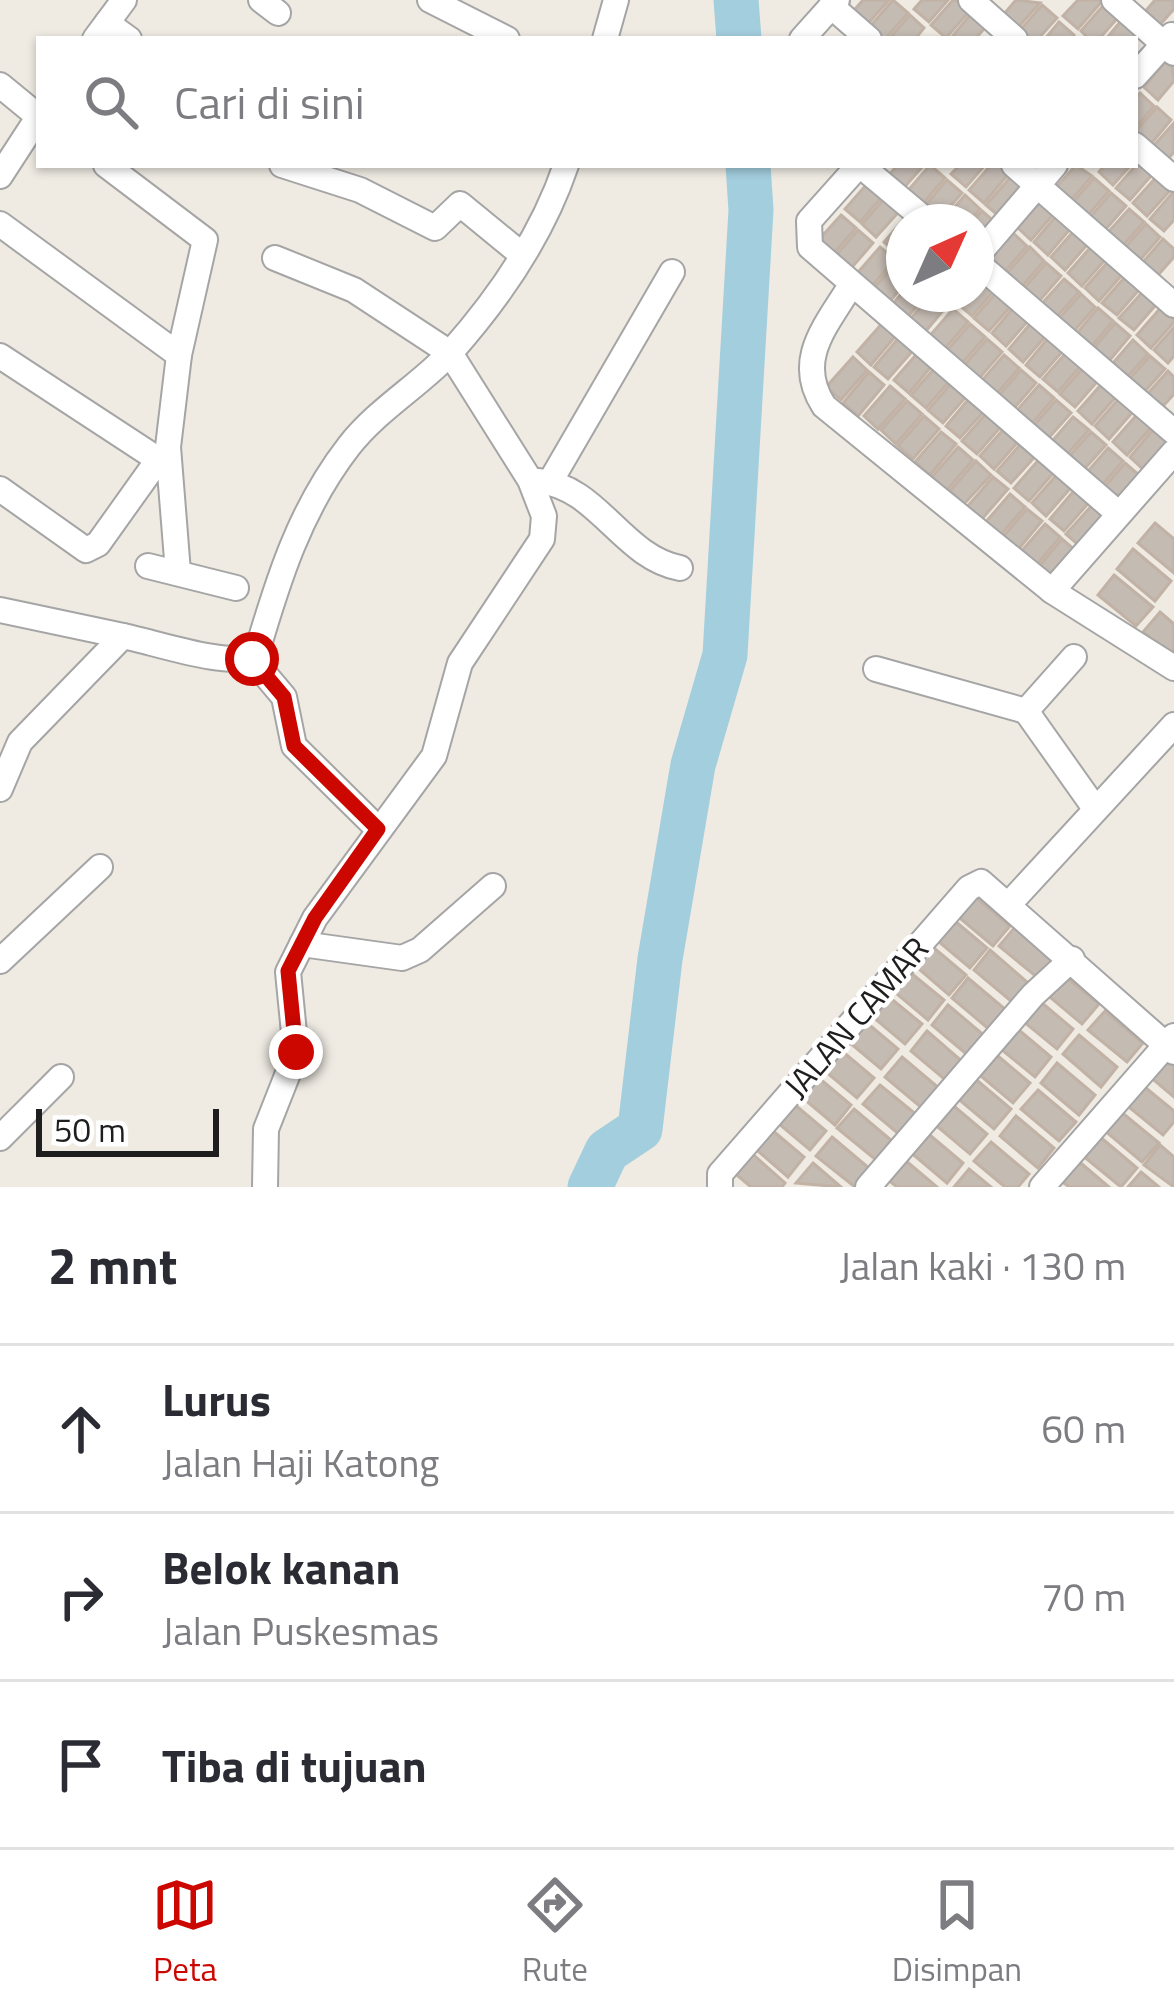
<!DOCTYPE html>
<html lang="id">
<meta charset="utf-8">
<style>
body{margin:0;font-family:"Titillium Web",sans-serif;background:#f7f7f7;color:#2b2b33}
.compass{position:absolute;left:886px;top:204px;width:108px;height:108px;border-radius:50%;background:#fff;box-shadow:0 3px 9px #0004;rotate:45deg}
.scale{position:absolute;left:36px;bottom:30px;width:183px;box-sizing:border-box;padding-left:12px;border:6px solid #1e1e1e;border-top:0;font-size:33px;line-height:42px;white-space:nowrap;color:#1e1e1e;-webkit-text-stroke:9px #fff;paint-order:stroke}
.stop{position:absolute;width:36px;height:36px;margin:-27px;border:9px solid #cb0700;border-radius:50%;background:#fff}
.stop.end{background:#cb0700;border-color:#fff;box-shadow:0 3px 12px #0008}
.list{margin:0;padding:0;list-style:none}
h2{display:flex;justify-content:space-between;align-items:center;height:156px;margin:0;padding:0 48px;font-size:51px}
h2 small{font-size:39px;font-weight:400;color:#7c7c81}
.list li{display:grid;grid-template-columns:78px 1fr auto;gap:36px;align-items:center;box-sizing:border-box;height:168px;padding:0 48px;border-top:3px solid #e1e1e2}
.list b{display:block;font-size:45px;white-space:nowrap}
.list p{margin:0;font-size:39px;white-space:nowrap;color:#7c7c81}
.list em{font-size:39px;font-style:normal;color:#7c7c81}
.icon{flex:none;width:66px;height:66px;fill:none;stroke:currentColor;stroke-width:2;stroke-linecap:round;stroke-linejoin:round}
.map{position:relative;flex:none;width:1174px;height:1187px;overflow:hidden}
.search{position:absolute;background:#fff;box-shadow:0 3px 9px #0004;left:36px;right:36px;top:36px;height:132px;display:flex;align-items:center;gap:30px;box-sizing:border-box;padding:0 42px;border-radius:0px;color:#7c7c81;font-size:45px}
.sheet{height:660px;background:#fff}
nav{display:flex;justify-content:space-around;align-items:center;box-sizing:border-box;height:168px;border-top:3px solid #e1e1e2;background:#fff;font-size:33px;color:#7c7c81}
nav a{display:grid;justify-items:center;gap:6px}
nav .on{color:#cb0700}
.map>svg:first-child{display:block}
</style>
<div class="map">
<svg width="1174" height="1187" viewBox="0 0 1174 1187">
<rect width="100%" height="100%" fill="#efebe3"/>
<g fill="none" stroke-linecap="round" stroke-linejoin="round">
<!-- river -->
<g stroke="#a3cede" stroke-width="45">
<polyline points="736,0 739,39"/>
<polyline points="590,1187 607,1151 640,1129 660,959 693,765 725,655 751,210 748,165"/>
</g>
</g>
<!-- building -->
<g fill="#c4bbb3" stroke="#c1b2a5" stroke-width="3">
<polygon points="863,0 889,0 864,28 850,15"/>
<polygon points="893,0 908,13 885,39 877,39 867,30"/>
<polygon points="922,0 948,0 929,22 914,9"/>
<polygon points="953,0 974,6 946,38 931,25"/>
<polygon points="1016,0 1040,3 1013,33 999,20"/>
<polygon points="1078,0 1103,0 1078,29 1063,16"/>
<polygon points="1108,0 1123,12 1099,39 1089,39 1081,31"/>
<polygon points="1155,0 1174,0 1174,9 1158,27 1143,14"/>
<polygon points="1042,5 1057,18 1038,39 1020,39 1016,35"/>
<polygon points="976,8 991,21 975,39 950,39"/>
<polygon points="910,15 924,28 915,39 889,39"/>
<polygon points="1126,15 1141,28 1131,39 1106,39"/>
<polygon points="1059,22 1074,35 1071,39 1045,39"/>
<polygon points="1171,55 1174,81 1158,100 1144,87"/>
<polygon points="1140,93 1154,106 1135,128 1135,98"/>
<polygon points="1157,107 1171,120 1145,151 1135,142 1135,132"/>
<polygon points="1174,123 1174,152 1162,166 1147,153"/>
<polygon points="1144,156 1158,168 1130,200 1116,188"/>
<polygon points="898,165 924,165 901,191 886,178"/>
<polygon points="930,165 945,178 919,208 904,195"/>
<polygon points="960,165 985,165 966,187 951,174"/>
<polygon points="991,165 1012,170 984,203 969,190"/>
<polygon points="1076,165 1092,176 1066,206 1051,193"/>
<polygon points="1105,165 1131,165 1113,185 1099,172"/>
<polygon points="1161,172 1174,186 1147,216 1133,203"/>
<polygon points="1014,173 1029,186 1001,218 986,205"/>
<polygon points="873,177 888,190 860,222 845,209"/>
<polygon points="1094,178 1109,191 1083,221 1068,208"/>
<polygon points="947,180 962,193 937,222 921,210"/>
<polygon points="1174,191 1174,220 1164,231 1150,219"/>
<polygon points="890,192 905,205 876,237 862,224"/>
<polygon points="1111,193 1126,206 1100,236 1085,223"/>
<polygon points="965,195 980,209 968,222 942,222"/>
<polygon points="1044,195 1059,208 1031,240 1017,227"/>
<polygon points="1129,209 1144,222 1117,252 1102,239"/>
<polygon points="912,210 926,222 904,222 904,248 898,254 884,242"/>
<polygon points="1061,210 1076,222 1048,255 1034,242"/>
<polygon points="982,211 997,224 976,248 972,222"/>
<polygon points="841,215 856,228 830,258 814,245"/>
<polygon points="1146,224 1160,237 1134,267 1119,254"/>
<polygon points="1079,225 1093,238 1065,270 1051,257"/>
<polygon points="858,230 873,243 847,273 832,260"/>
<polygon points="1013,233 1027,246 1001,276 986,263"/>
<polygon points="1163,239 1174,249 1174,257 1152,282 1137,269"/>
<polygon points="1096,241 1110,254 1082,286 1068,273"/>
<polygon points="880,247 895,260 868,290 854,277"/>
<polygon points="1030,247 1044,261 1018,291 1003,278"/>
<polygon points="1113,256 1127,269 1099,301 1085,288"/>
<polygon points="897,262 904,269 904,284 886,306 870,292"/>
<polygon points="1046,263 1061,276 1035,306 1020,293"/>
<polygon points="985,271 1000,284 972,316 957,303 965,294 976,294 976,282"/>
<polygon points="1130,271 1145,283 1117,315 1102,303"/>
<polygon points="1064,279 1079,292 1052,322 1037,309"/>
<polygon points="1002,286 1017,299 989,331 974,318"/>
<polygon points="1148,286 1162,298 1134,330 1119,318"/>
<polygon points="904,291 928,294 903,322 888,309"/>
<polygon points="1081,294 1095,307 1069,337 1054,324"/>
<polygon points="931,295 946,307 920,338 905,325"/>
<polygon points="1019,301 1034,314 1006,346 992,333"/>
<polygon points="1165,303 1174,311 1174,322 1151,348 1137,335"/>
<polygon points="1098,308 1113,321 1087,352 1072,339"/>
<polygon points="953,309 968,322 942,352 927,339"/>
<polygon points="1036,317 1051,330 1023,362 1009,349"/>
<polygon points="885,320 899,332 871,365 857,352"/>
<polygon points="1115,323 1130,336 1104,367 1089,354"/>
<polygon points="970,324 985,337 959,367 944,354"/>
<polygon points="1174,327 1174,356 1168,363 1154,350"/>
<polygon points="1053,332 1068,345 1040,377 1026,365"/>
<polygon points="901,335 916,347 888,379 874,367"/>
<polygon points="987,339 1002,352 976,382 961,369"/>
<polygon points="1133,340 1148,354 1121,384 1106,371"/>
<polygon points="1071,347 1086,360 1058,392 1043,379"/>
<polygon points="922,348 936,361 909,393 894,380"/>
<polygon points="1004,355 1019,368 993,398 978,385"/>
<polygon points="1150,356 1165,369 1138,399 1123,386"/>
<polygon points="853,357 867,370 841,400 826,387"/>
<polygon points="1088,362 1103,375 1075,407 1060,394"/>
<polygon points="939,363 954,376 926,408 911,395"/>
<polygon points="1021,370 1036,383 1010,413 995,400"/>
<polygon points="1168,371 1174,377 1174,394 1156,414 1141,401"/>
<polygon points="869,372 884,385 858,416 843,403"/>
<polygon points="956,378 971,391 943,423 928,410"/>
<polygon points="1106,379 1120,392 1092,424 1078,411"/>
<polygon points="1039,385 1054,398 1028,428 1013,415"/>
<polygon points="890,386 905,399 878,429 864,416"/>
<polygon points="973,394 988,407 960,438 946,426"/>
<polygon points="1123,394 1137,407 1109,439 1095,426"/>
<polygon points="1056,400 1071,413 1044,443 1030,430"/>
<polygon points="907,401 922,414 896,444 881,430"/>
<polygon points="990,409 1005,422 977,454 962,441"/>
<polygon points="1141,410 1155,423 1127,455 1113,442"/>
<polygon points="924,416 939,429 913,459 898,446"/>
<polygon points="1073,417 1089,430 1062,460 1047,447"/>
<polygon points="1008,424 1023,436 994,469 980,456"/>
<polygon points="1157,425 1172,438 1144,470 1130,457"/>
<polygon points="941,432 956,444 930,475 915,462"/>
<polygon points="1091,432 1106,445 1079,475 1064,462"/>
<polygon points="1025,439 1039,452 1011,483 997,471"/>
<polygon points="958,447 973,460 947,490 932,477"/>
<polygon points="1108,448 1123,461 1097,491 1082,478"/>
<polygon points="1042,456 1057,469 1029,501 1014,488"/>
<polygon points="976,461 991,475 964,504 950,491"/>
<polygon points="1125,463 1140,476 1114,506 1099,493"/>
<polygon points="1060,471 1074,484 1046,516 1032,503"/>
<polygon points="993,477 1008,489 981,520 967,507"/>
<polygon points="1077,487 1092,499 1064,531 1050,519"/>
<polygon points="1010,494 1025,507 999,537 984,524"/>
<polygon points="1095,502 1109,514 1081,547 1066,534"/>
<polygon points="1027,509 1042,521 1016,552 1001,539"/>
<polygon points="1155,523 1174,539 1174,573 1138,543"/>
<polygon points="1045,524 1060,537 1034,568 1019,554"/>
<polygon points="1062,539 1077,552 1051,582 1036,570"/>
<polygon points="1133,549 1171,581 1155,601 1117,569"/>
<polygon points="1114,575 1153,607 1136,626 1098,595"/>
<polygon points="1160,612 1174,624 1174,658 1143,632"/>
<polygon points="972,894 1010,926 993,946 955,914"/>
<polygon points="949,916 987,948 970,968 932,936"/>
<polygon points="1016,926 1054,958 1038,978 999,946"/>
<polygon points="928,943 966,975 949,995 912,963"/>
<polygon points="990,950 1028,983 1012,1002 974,970"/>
<polygon points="906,969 944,1000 928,1020 890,988"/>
<polygon points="1061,973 1099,1004 1082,1024 1044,992"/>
<polygon points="968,978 1006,1010 990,1030 952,998"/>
<polygon points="883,992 922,1024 905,1044 867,1012"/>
<polygon points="1035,997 1073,1029 1057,1049 1018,1017"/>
<polygon points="948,1005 986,1037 970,1057 932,1025"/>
<polygon points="1105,1011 1143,1043 1127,1062 1088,1030"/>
<polygon points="860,1017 898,1049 881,1069 843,1037"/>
<polygon points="1013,1025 1051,1057 1035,1077 996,1045"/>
<polygon points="927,1031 965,1064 949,1083 911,1051"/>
<polygon points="1079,1035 1117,1067 1101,1087 1063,1054"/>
<polygon points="836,1046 874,1078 857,1098 819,1066"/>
<polygon points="992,1051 1030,1083 1013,1103 975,1071"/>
<polygon points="1164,1055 1174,1063 1174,1097 1148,1075"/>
<polygon points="902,1057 940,1089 923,1109 885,1077"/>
<polygon points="1057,1063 1095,1095 1079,1115 1041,1083"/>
<polygon points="813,1073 851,1105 835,1125 797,1093"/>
<polygon points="973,1077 1011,1109 994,1129 956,1097"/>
<polygon points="1141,1084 1174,1111 1174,1122 1163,1135 1124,1103"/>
<polygon points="880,1085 918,1116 901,1136 863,1104"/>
<polygon points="1038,1090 1076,1122 1059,1141 1021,1109"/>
<polygon points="788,1099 826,1131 810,1150 772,1118"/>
<polygon points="949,1102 987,1134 970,1154 932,1122"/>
<polygon points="854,1109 892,1141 876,1160 837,1128"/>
<polygon points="1120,1111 1159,1143 1142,1162 1104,1130"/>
<polygon points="1016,1116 1054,1148 1038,1168 1000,1136"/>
<polygon points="766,1125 804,1157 788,1177 750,1144"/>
<polygon points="925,1131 963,1163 947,1183 909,1151"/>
<polygon points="1099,1136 1137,1168 1121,1187 1082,1155"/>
<polygon points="832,1137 870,1169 855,1187 816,1156"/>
<polygon points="991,1142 1029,1174 1018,1187 1005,1187 974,1161"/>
<polygon points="1160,1145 1174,1157 1174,1187 1144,1165"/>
<polygon points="748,1150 785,1183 782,1187 751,1187 731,1170"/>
<polygon points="899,1155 937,1187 897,1187 882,1175"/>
<polygon points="1076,1159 1109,1187 1069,1187 1059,1179"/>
<polygon points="813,1163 841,1187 796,1183"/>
<polygon points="969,1169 991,1187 954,1187"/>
<polygon points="1141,1172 1159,1187 1128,1187"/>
</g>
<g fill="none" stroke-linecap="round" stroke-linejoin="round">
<!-- minor casing -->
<g stroke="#a5a5a5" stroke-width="28">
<g id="minor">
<polyline points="261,0 278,13"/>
<polyline points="430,0 507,39"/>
<polyline points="971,0 1015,39"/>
<polyline points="1114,0 1174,53"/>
<polyline points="831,6 869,39"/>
<polyline points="107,23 129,39"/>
<polyline points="95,39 124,0"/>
<polyline points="605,39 616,0"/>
<polyline points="802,39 837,0"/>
<polyline points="1135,76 1172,35"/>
<polyline points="0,85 39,117"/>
<polyline points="1135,145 1174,179"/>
<polyline points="106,165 205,240 179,355 168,447 178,572"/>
<polyline points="282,165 360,190 435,228 460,204 521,254"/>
<polyline points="859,165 809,221 810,247 1119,514"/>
<polyline points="860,165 928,222"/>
<polyline points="1014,165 1174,305"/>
<polyline points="0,176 39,116"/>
<polyline points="0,224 179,355"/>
<polyline points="976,257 1055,165"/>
<polyline points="976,262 1174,432"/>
<path d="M851,285C826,326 794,360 824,406L1052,591L1174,668"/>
<polyline points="0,356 168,466"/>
<path d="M538,481C598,486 622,557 680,568"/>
<polyline points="550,482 672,272"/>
<polyline points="0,489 86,550 98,544 158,460"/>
<polyline points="148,566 236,588"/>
<polyline points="1052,591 1174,452"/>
<polyline points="0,610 123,636"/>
<polyline points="1074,657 1026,711 1094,807"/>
<polyline points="252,659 284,697 294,746 378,829"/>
<polyline points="876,669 1026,711"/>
<path d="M0,789L20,742L123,636C154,642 231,669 256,655C278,580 300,509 349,446C378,409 419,386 451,352C499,298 543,233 566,165"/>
<polyline points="1010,903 1174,725"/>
<polyline points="302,944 402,958 420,950 493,886"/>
<polyline points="0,961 100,867"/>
<polyline points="0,1138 61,1077"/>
<polyline points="265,1187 266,1129 296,1053 288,972 315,918 434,756 460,663 542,539 544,516 530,480 450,353 354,290 275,258"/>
<polyline points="720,1187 720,1174 969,888 981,882 1174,1052"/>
<polyline points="868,1187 1033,995 1072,959"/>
<polyline points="1042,1187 1174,1036"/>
</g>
</g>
<!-- minor -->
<use href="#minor" stroke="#fff" stroke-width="24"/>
</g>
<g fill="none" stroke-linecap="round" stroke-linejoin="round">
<!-- route -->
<polyline stroke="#cb0700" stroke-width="15" points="252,659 284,697 294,746 378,829 315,918 288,971 296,1052"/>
</g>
<g text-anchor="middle" stroke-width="9" stroke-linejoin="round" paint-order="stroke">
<!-- street labels -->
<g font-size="33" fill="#1e1e1e" stroke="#fff">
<text transform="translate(856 1017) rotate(-49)" y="12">JALAN CAMAR</text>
</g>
</g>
</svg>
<svg class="compass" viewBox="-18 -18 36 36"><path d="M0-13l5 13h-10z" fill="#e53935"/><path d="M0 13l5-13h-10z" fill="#7c7c81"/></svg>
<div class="scale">50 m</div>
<div class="stop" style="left:252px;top:659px"></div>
<div class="stop end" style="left:296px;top:1052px"></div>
<div class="search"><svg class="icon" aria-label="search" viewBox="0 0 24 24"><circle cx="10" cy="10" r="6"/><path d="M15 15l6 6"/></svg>Cari di sini</div>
</div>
<section class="sheet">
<h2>2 mnt<small>Jalan kaki · 130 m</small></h2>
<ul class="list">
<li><svg class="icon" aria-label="ahead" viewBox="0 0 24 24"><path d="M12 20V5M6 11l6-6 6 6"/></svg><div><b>Lurus</b><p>Jalan Haji Katong</p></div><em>60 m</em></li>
<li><svg class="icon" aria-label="right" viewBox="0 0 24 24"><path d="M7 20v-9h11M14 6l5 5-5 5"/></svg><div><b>Belok kanan</b><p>Jalan Puskesmas</p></div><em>70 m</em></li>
<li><svg class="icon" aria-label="arrive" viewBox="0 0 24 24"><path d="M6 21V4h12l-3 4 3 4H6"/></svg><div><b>Tiba di tujuan</b></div></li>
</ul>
</section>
<nav>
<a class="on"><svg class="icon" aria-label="map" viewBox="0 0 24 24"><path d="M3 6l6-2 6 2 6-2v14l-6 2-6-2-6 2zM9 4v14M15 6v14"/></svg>Peta</a>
<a><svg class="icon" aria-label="directions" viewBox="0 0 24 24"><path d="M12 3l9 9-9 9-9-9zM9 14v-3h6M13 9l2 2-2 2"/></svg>Rute</a>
<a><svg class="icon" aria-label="saved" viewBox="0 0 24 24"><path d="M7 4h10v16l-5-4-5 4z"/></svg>Disimpan</a>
</nav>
